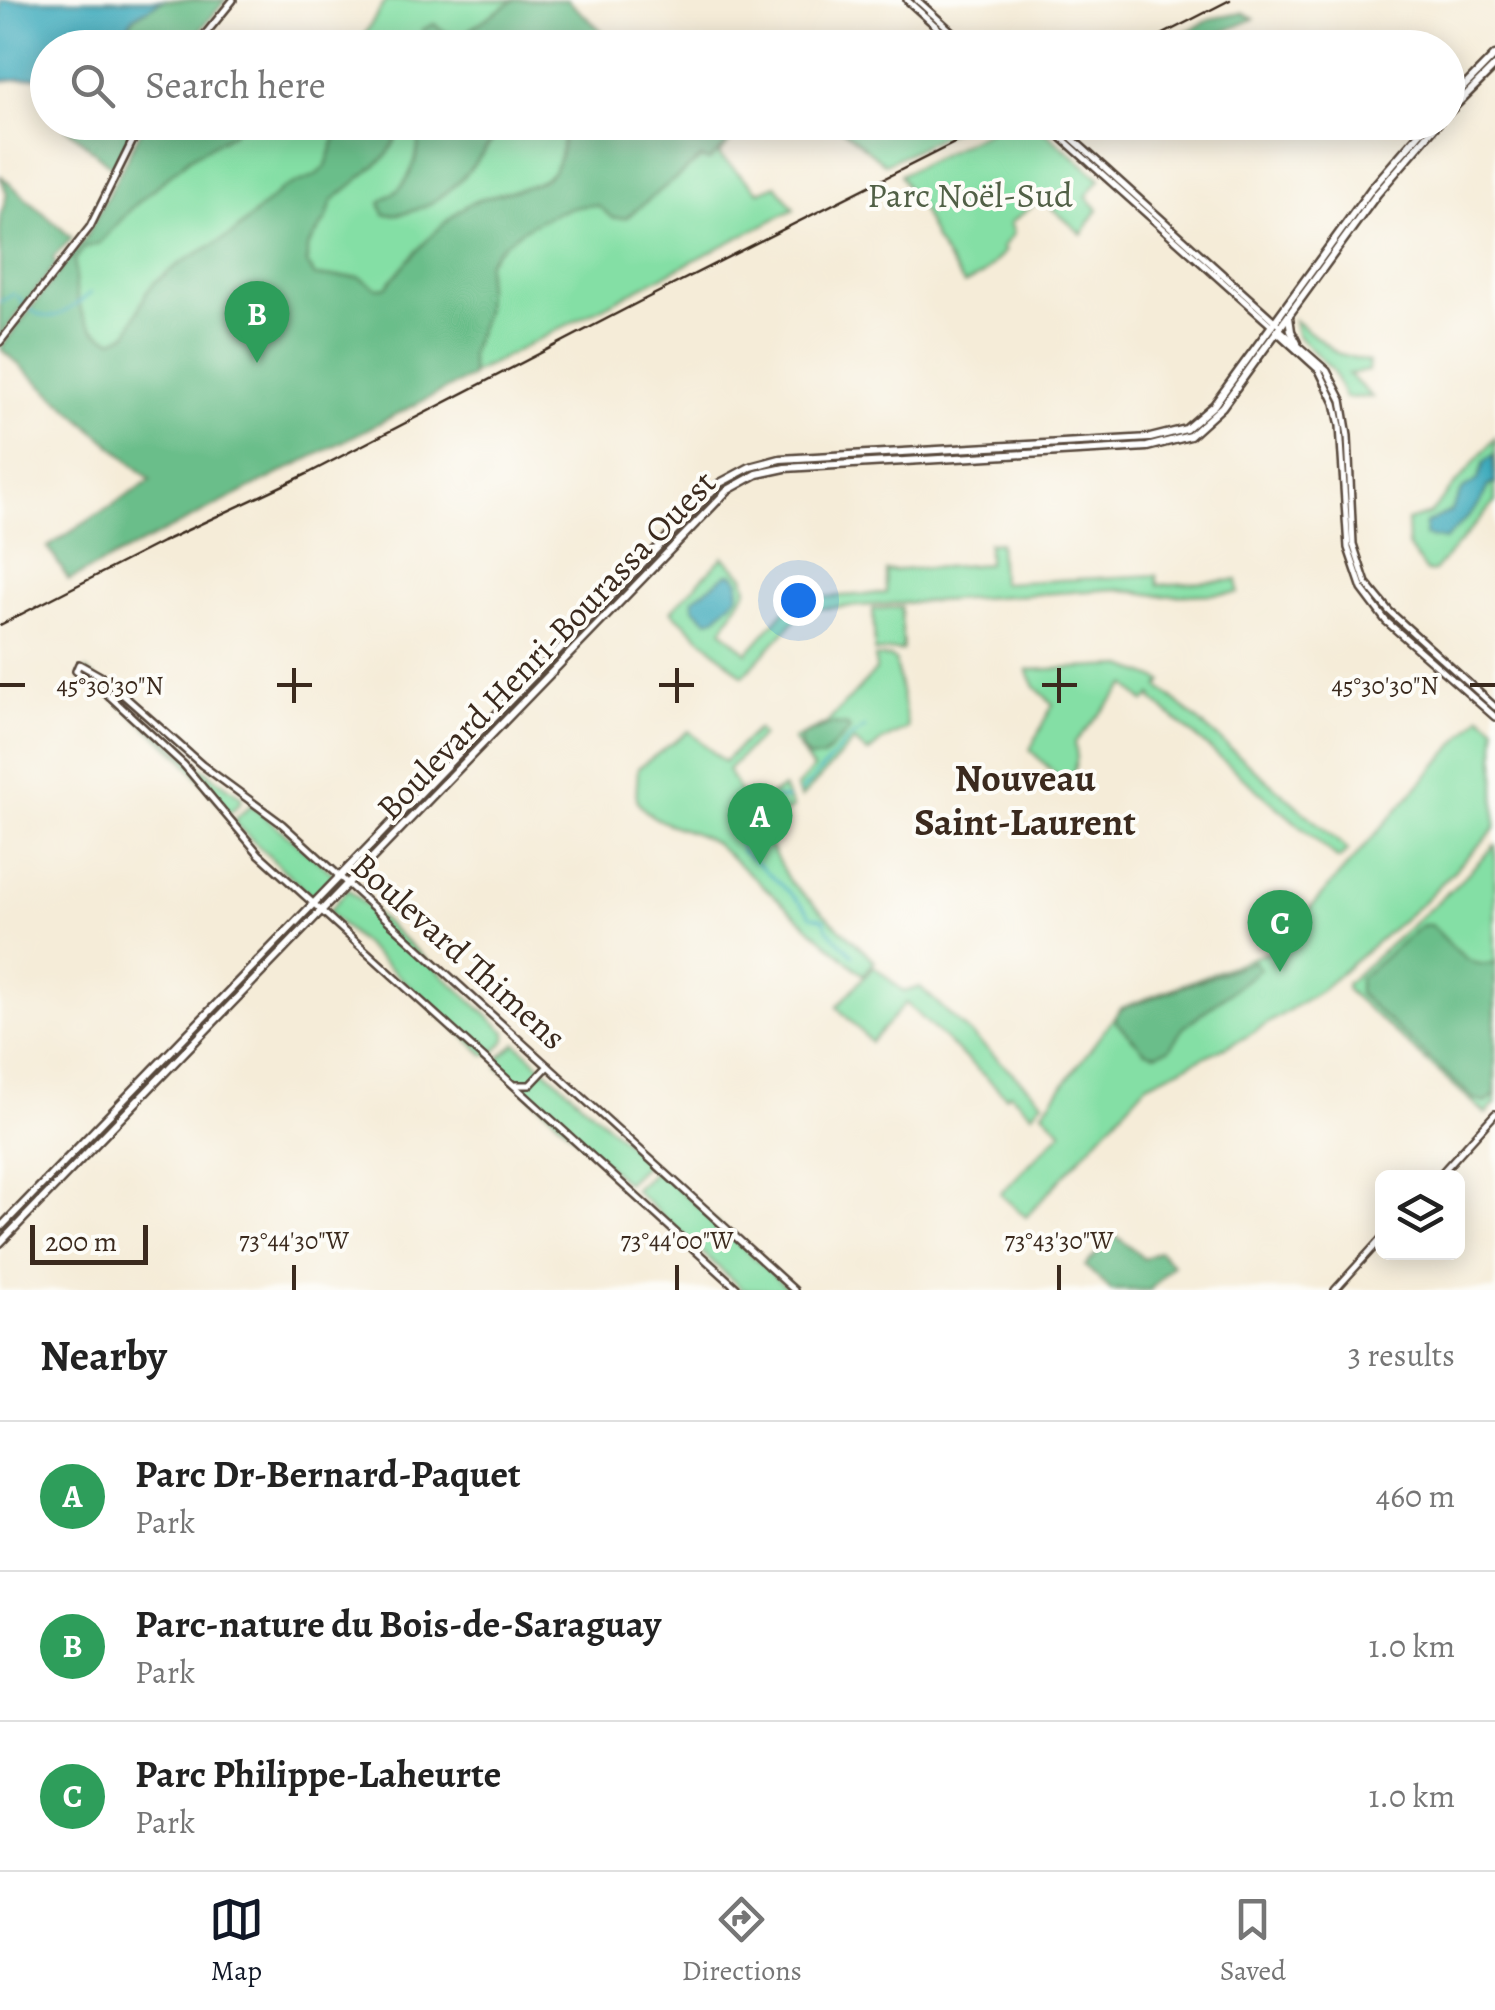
<!DOCTYPE html>
<meta charset="utf-8">
<style>
body{margin:0;font-family:Alegreya,serif;background:#f2f2f2;color:#222}
.controls{position:absolute;right:30px;bottom:30px;display:grid;overflow:hidden;border-radius:15px;box-shadow:0 5px 25px #0003}
.controls button{width:90px;height:90px;display:grid;place-items:center;padding:0;border:0;border-bottom:2px solid #e0e0e0;background:#fff;color:#222;font:50px sans-serif}
.scale{position:absolute;left:30px;bottom:25px;width:118px;box-sizing:border-box;padding-left:10px;border:5px solid #3b2a1e;border-top:0;font-size:28px;line-height:35px;white-space:nowrap;color:#3b2a1e;-webkit-text-stroke:8px #fdfcf7;paint-order:stroke}
.you{position:absolute;left:798px;top:600px;width:35px;height:35px;margin:-25px;border:8px solid #fff;border-radius:50%;background:#1a73e8;box-shadow:0 0 0 15px #1a73e833}
.badge{display:grid;place-items:center;width:65px;height:65px;border-radius:50%;background:#111827;color:#fff;font-size:32px;font-weight:700}
.pin{position:absolute;translate:-50% -82px;filter:drop-shadow(0 2px 5px #0008)}
.pin::after{content:'';position:absolute;top:52px;width:35px;height:30px;background:inherit;clip-path:polygon(0 0,100% 0,50% 100%)}
.list{margin:0;padding:0;list-style:none}
h2{display:flex;justify-content:space-between;align-items:center;height:130px;margin:0;padding:0 40px;font-size:42px}
h2 small{font-size:32px;font-weight:400;color:#767676}
.list li{display:grid;grid-template-columns:65px 1fr auto;gap:30px;align-items:center;box-sizing:border-box;height:150px;padding:0 40px;border-top:2px solid #e0e0e0}
.list b{display:block;font-size:38px;white-space:nowrap}
.list p{margin:0;font-size:32px;white-space:nowrap;color:#767676}
.list em{font-size:32px;font-style:normal;color:#767676}
.icon{flex:none;width:55px;height:55px;fill:none;stroke:currentColor;stroke-width:2;stroke-linecap:round;stroke-linejoin:round}
.map{position:relative;flex:none;width:1495px;height:1290px;overflow:hidden}
.search{position:absolute;background:#fff;box-shadow:0 5px 25px #0003;left:30px;right:30px;top:30px;height:110px;display:flex;align-items:center;gap:25px;box-sizing:border-box;padding:0 35px;border-radius:55px;color:#767676;font-size:38px}
.sheet{height:580px;background:#fff}
nav{display:flex;justify-content:space-around;align-items:center;box-sizing:border-box;height:140px;border-top:2px solid #e0e0e0;background:#fff;font-size:28px;color:#767676}
nav a{display:grid;justify-items:center;gap:5px}
nav .on{color:#111827}
.map>svg:first-child{display:block}
</style>
<div class="map">
<svg width="1495" height="1290" viewBox="0 0 1495 1290">
<rect width="100%" height="100%" fill="#fdfcf7"/>
<filter id="ink" filterUnits="userSpaceOnUse"><feTurbulence type="fractalNoise" baseFrequency=".01" numOctaves="2"/><feDisplacementMap in="SourceGraphic" scale="20" xChannelSelector="R" yChannelSelector="G"/><feConvolveMatrix kernelMatrix="1 2 1 2 8 2 1 2 1" color-interpolation-filters="sRGB"/></filter>
<filter id="wash" filterUnits="userSpaceOnUse"><feTurbulence type="fractalNoise" baseFrequency=".0048" numOctaves="4" result="noise"/><feDisplacementMap in="SourceGraphic" scale="40" xChannelSelector="R" yChannelSelector="G"/><feGaussianBlur stdDeviation="2.25" result="paint"/><feColorMatrix in="noise" values="0 0 0 0 0 0 0 0 0 0 0 0 0 0 0 0 0 1.4 0 .05"/><feComposite in="paint" operator="in"/></filter>
<g filter="url(#wash)">
<rect width="100%" height="100%" fill="#f5ecd8"/>
<!-- green -->
<g fill="#84dfa5" stroke="#608462" stroke-width="2.5">
<polygon points="386,0 567,0 620,47 356,48"/>
<polygon points="1007,122 1035,123 1100,179 1086,197 1098,209 1082,234 1041,199 1010,223 1014,233 1002,248 1005,251 984,274 964,284 936,242 920,206 914,202 900,175"/>
<polygon points="145,123 716,123 734,137 719,155 759,192 776,185 794,209 69,580 48,547 151,480 2,350 2,346 86,237"/>
<polygon points="834,123 968,123 885,164"/>
<polygon points="1294,320 1337,353 1369,362 1368,371 1348,374 1372,397 1345,398 1333,371 1297,335"/>
<polygon points="1495,438 1495,502 1434,571 1426,572 1408,546 1407,521 1430,514"/>
<polygon points="999,542 1001,583 1156,575 1158,585 1237,580 1238,593 1162,596 1117,589 814,609 800,615 743,676 671,611 723,557 744,576 747,589 722,630 747,653 795,599 886,593 886,571 988,564 988,543"/>
<polygon points="901,607 903,650 875,652 873,609"/>
<polygon points="875,657 890,657 895,660 908,728 882,741 868,753 854,741 801,798 796,788 813,769 793,739 826,724 876,670"/>
<polygon points="1124,666 1163,681 1159,687 1348,850 1339,859 1336,857 1154,701 1152,695 1145,702 1126,685 1075,742 1077,758 1072,778 1064,782 1030,750 1053,704 1035,687 1027,670"/>
<polygon points="86,670 187,757 241,797 241,802 232,811 227,812 180,756 85,673"/>
<polygon points="1481,715 1495,726 1495,829 1422,903 1321,990 1246,1037 1147,1084 1026,1217 1000,1194 1062,1131 1043,1112 1121,1008 1273,950"/>
<path d="M757,729L762,735L728,770L748,807L783,788L793,808L760,827L789,881L875,961L863,975L715,843C689,826 653,828 636,799L638,768L689,731L724,762Z"/>
<polygon points="251,805 335,875 312,897 236,825 235,819"/>
<polygon points="1495,845 1495,1104 1486,1114 1347,990 1346,984 1455,886"/>
<polygon points="348,889 506,1032 506,1040 492,1055 485,1055 328,912"/>
<polygon points="874,966 904,992 920,987 1043,1101 1032,1114 1010,1093 1006,1096 906,1003 871,1042 837,1007"/>
<polygon points="516,1043 648,1162 626,1183 522,1088 524,1084 498,1067 498,1059"/>
<polygon points="657,1169 667,1178 790,1290 743,1290 634,1190"/>
</g>
<!-- forest -->
<g fill="#6bbe8a" stroke="#537454" stroke-width="2.5">
<polygon points="163,0 226,0 186,47 110,48 136,16"/>
<polygon points="514,0 567,0 620,47 422,47 422,30 434,24 447,33 461,35"/>
<polygon points="1242,13 1254,19 1188,47 1155,47 1214,18"/>
<path d="M587,122L716,123L734,137L709,161L701,158L626,218H613L597,205C559,205 510,232 487,262L485,312L470,355L472,376L69,580L48,547L151,480L2,350V346L86,237L145,123H241L232,134L191,157L133,207L100,243L84,248L75,260C74,294 77,328 113,340L128,333L146,293L155,282L182,262L233,234L282,189L314,176L325,168L341,123H504C477,164 438,219 384,214L380,203C386,196 394,194 400,188C413,175 428,135 410,123L402,128L387,156L332,201L327,218L307,248V263L315,276L359,277L377,288L386,287C402,266 447,216 469,204C494,191 539,191 554,170C563,158 560,139 568,126L580,127Z"/>
<polygon points="61,123 136,123 114,169"/>
<polygon points="0,175 72,238 53,258 56,264 0,337 0,218 7,194"/>
<polygon points="832,724 848,726 850,730 823,757 809,758 801,749 800,737"/>
<path d="M1422,925H1431C1449,941 1469,973 1495,962V1095L1486,1103L1474,1099L1359,994V979Z"/>
<polygon points="1254,961 1260,969 1184,1027 1169,1049 1155,1054 1145,1051 1116,1022 1116,1015 1121,1009"/>
<polygon points="1115,1235 1144,1259 1159,1251 1173,1265 1150,1290 1111,1290 1085,1266"/>
</g>
<!-- water -->
<g fill="#3daabc" stroke="#3c6a6d" stroke-width="2.5">
<polygon points="0,0 163,0 135,16 110,47 48,48 47,87 46,76 0,81"/>
<polygon points="1493,455 1495,483 1488,486 1479,505 1445,540 1425,536 1426,523 1451,511 1463,489 1478,480 1484,462"/>
<polygon points="727,574 733,574 739,581 738,595 715,618 707,620 694,608 693,599"/>
</g>
<g fill="none" stroke-linecap="round" stroke-linejoin="round">
<!-- stream -->
<g stroke="#3daabc" stroke-width="2.5">
<polyline points="18,296 24,305"/>
<polyline points="0,302 14,294"/>
<path d="M30,309C52,328 72,307 91,293"/>
<polyline points="800,793 849,739 865,728"/>
<polyline points="741,803 750,817 754,817 777,798 788,799"/>
<path d="M754,817L740,843L741,851C753,859 805,905 811,916L824,919L827,929L853,955"/>
</g>
</g>
</g>
<g filter="url(#ink)">
<g fill="none" stroke-linecap="round" stroke-linejoin="round">
<!-- tertiary casing -->
<g stroke="#57473a" stroke-width="10">
<g id="tertiary">
<polyline points="907,0 960,48"/>
<polyline points="917,0 970,48"/>
<polyline points="194,48 233,0"/>
<polyline points="1044,122 1272,326"/>
<polyline points="1054,122 1281,327"/>
<polyline points="0,342 90,227 142,122"/>
<polyline points="516,1085 530,1085 548,1066"/>
<polyline points="1437,1178 1495,1114"/>
<polyline points="739,1290 259,854 184,765 104,691 76,671 79,664 104,678 202,765 282,824 794,1290"/>
<polyline points="1335,1290 1382,1238"/>
</g>
</g>
<!-- secondary casing -->
<g stroke="#57473a" stroke-width="10">
<g id="secondary">
<polyline points="1279,329 1327,371 1342,400 1348,436 1353,544 1366,583 1389,611 1495,707"/>
<polyline points="1277,332 1319,370 1335,403 1340,426 1348,548 1362,589 1386,621 1495,717"/>
</g>
</g>
<!-- primary casing -->
<g stroke="#57473a" stroke-width="11">
<g id="primary">
<polyline points="1448,103 1495,55"/>
<polyline points="1448,113 1495,66"/>
<polyline points="1289,317 1291,331 1297,343"/>
<polyline points="0,1228 720,483 750,467 780,459 1150,438 1186,429 1214,405 1372,188 1429,122"/>
<polyline points="0,1243 728,490 757,474 785,468 1147,447 1190,436 1222,407 1377,194 1439,122"/>
</g>
</g>
<!-- tertiary -->
<use href="#tertiary" stroke="#fff" stroke-width="5"/>
<!-- secondary -->
<use href="#secondary" stroke="#fff" stroke-width="5"/>
<!-- primary -->
<use href="#primary" stroke="#fff" stroke-width="6"/>
<!-- tram -->
<g stroke="#3b2a1e" stroke-width="2.5">
<polyline points="1136,48 1230,0"/>
<polyline points="0,625 162,542 307,474 641,301 996,122"/>
</g>
</g>
</g>
<!-- ticks -->
<path fill="none" stroke="#3b2a1e" stroke-width="4" d="M294,668V703M677,668V703M1059,668V703M0,685H25M277,685H312M659,685H694M1042,685H1077M1470,685H1495M294,1265V1290M677,1265V1290M1059,1265V1290"/>
<g text-anchor="middle" stroke-width="8" stroke-linejoin="round" paint-order="stroke">
<!-- park labels -->
<g font-size="35" fill="#516046" stroke="#fdfcf7">
<text x="970" y="207">Parc Noël-Sud</text>
</g>
<!-- street labels -->
<g font-size="35" fill="#3b2a1e" stroke="#fdfcf7">
<text transform="translate(546 645) rotate(-46)" y="12">Boulevard Henri-Bourassa Ouest</text>
<text transform="translate(459 951) rotate(42)" y="12">Boulevard Thimens</text>
</g>
<!-- neighbourhood labels -->
<g font-size="38" font-weight="bold" fill="#3b2a1e" stroke="#fdfcf7">
<text x="1025" y="791">Nouveau<tspan x="1025" dy="44">Saint-Laurent</tspan></text>
</g>
</g>
<g font-size="25" text-anchor="middle" fill="#3b2a1e" stroke="#fdfcf7" stroke-width="8" stroke-linejoin="round" paint-order="stroke">
<text x="110" y="694">45°30'30"N</text>
<text x="1385" y="694">45°30'30"N</text>
<text x="294" y="1249">73°44'30"W</text>
<text x="677" y="1249">73°44'00"W</text>
<text x="1059" y="1249">73°43'30"W</text>
</g>
</svg>
<div class="controls">
<button><svg class="icon" aria-label="layers" viewBox="0 0 24 24"><path d="M12 4l9 5-9 5-9-5zM3 14l9 5 9-5"/></svg></button>
</div>
<div class="scale">200 m</div>
<div class="you"></div>
<div class="pin badge" style="left:760px;top:865px;background:#2e9e5b">A</div>
<div class="pin badge" style="left:257px;top:363px;background:#2e9e5b">B</div>
<div class="pin badge" style="left:1280px;top:972px;background:#2e9e5b">C</div>
<div class="search"><svg class="icon" aria-label="search" viewBox="0 0 24 24"><circle cx="10" cy="10" r="6"/><path d="M15 15l6 6"/></svg>Search here</div>
</div>
<section class="sheet">
<h2>Nearby<small>3 results</small></h2>
<ul class="list">
<li><span class="badge" style="background:#2e9e5b">A</span><div><b>Parc Dr-Bernard-Paquet</b><p>Park</p></div><em>460 m</em></li>
<li><span class="badge" style="background:#2e9e5b">B</span><div><b>Parc-nature du Bois-de-Saraguay</b><p>Park</p></div><em>1.0 km</em></li>
<li><span class="badge" style="background:#2e9e5b">C</span><div><b>Parc Philippe-Laheurte</b><p>Park</p></div><em>1.0 km</em></li>
</ul>
</section>
<nav>
<a class="on"><svg class="icon" aria-label="map" viewBox="0 0 24 24"><path d="M3 6l6-2 6 2 6-2v14l-6 2-6-2-6 2zM9 4v14M15 6v14"/></svg>Map</a>
<a><svg class="icon" aria-label="directions" viewBox="0 0 24 24"><path d="M12 3l9 9-9 9-9-9zM9 14v-3h6M13 9l2 2-2 2"/></svg>Directions</a>
<a><svg class="icon" aria-label="saved" viewBox="0 0 24 24"><path d="M7 4h10v16l-5-4-5 4z"/></svg>Saved</a>
</nav>
